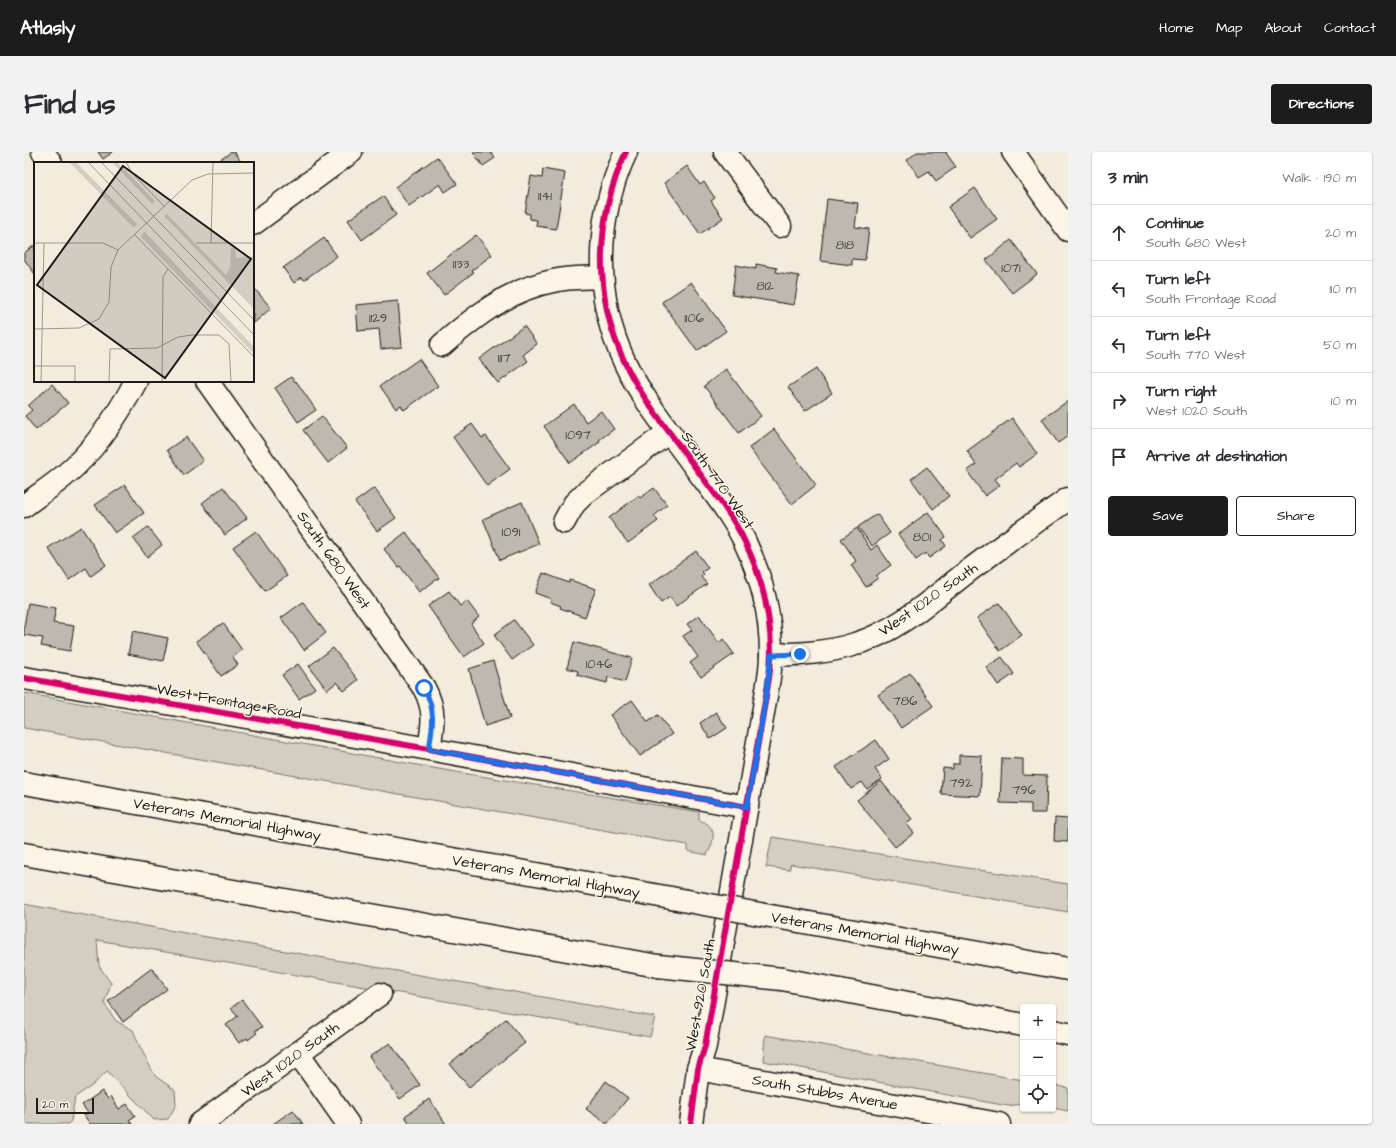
<!DOCTYPE html>
<meta charset="utf-8">
<style>
body{margin:0;font-family:"Architects Daughter",sans-serif;background:#f2f2f3;color:#2b2b33}
.controls{position:absolute;right:12px;bottom:12px;display:grid;overflow:hidden;border-radius:4px;box-shadow:0 1px 3px #0004}
.controls button{width:36px;height:36px;display:grid;place-items:center;padding:0;border:0;border-bottom:1px solid #e1e1e2;background:#fff;color:#2b2b33;font:20px sans-serif}
.scale{position:absolute;left:12px;bottom:10px;width:58px;box-sizing:border-box;padding-left:4px;border:2px solid #1c1c1c;border-top:0;font-size:11px;line-height:14px;white-space:nowrap;color:#1c1c1c;-webkit-text-stroke:3px #fcf5e5;paint-order:stroke}
.stop{position:absolute;width:12px;height:12px;margin:-9px;border:3px solid #1a73e8;border-radius:50%;background:#fff}
.stop.end{background:#1a73e8;border-color:#fff;box-shadow:0 1px 4px #0008}
.list{margin:0;padding:0;list-style:none}
h2{display:flex;justify-content:space-between;align-items:center;height:52px;margin:0;padding:0 16px;font-size:17px}
h2 small{font-size:13px;font-weight:400;color:#7c7c81}
.list li{display:grid;grid-template-columns:26px 1fr auto;gap:12px;align-items:center;box-sizing:border-box;height:56px;padding:0 16px;border-top:1px solid #e1e1e2}
.list b{display:block;font-size:15px;white-space:nowrap}
.list p{margin:0;font-size:13px;white-space:nowrap;color:#7c7c81}
.list em{font-size:13px;font-style:normal;color:#7c7c81}
.actions{display:flex;gap:8px;padding:12px 16px}
.actions a{flex:1;padding:9px 0;border:1px solid #1c1c1c;border-radius:4px;text-align:center;font-size:14px;color:#1c1c1c}
.actions .main{background:#1c1c1c;color:#fff}
.icon{flex:none;width:22px;height:22px;fill:none;stroke:currentColor;stroke-width:2;stroke-linecap:round;stroke-linejoin:round}
.map{position:relative;flex:none;width:1044px;height:972px;overflow:hidden;border-radius:4px}
header{display:flex;align-items:center;gap:24px;box-sizing:border-box;height:56px;padding:0 20px;background:#1c1c1c;color:#fff}
header strong{font-size:19px}
nav{display:flex;gap:22px;margin-inline-start:auto;font-size:14px}
.intro{display:flex;align-items:center;justify-content:space-between;box-sizing:border-box;height:96px;padding:0 24px}
h1{margin:0;font-size:28px}
.button{padding:10px 18px;border-radius:4px;background:#1c1c1c;color:#fff;font-size:14px;font-weight:700}
main{display:flex;gap:24px;padding:0 24px}
aside{flex:1;background:#fff;border-radius:4px;box-shadow:0 1px 3px #0004}
.map>svg:first-child{display:block}
</style>
<header>
<strong>Atlasly</strong>
<nav><a>Home</a><a>Map</a><a>About</a><a>Contact</a></nav>
</header>
<div class="intro"><h1>Find us</h1><a class="button">Directions</a></div>
<main>
<div class="map">
<svg width="1044" height="972" viewBox="0 0 1044 972">
<rect width="100%" height="100%" fill="#f3ecdd"/>
<filter id="ink" filterUnits="userSpaceOnUse"><feTurbulence type="fractalNoise" baseFrequency=".025" numOctaves="2"/><feDisplacementMap in="SourceGraphic" scale="8" xChannelSelector="R" yChannelSelector="G"/><feConvolveMatrix kernelMatrix="1 2 1 2 8 2 1 2 1" color-interpolation-filters="sRGB"/></filter>
<g filter="url(#ink)">
<!-- green -->
<g fill="#d3cec1" stroke="#78756e">
<path d="M0,541L426,619L675,660V668C694,674 691,688 683,703L664,699V693L0,576Z"/>
<polygon points="748,685 1044,732 1044,760 767,712 765,718 742,715"/>
<polygon points="0,752 32,758 631,865 626,885 73,788 75,814 87,831 80,851 92,869 109,878 116,895 131,924 151,938 152,953 144,967 130,968 83,919 69,933 51,945 47,969 44,972 0,972"/>
<polygon points="741,883 999,928 999,952 984,954 739,909"/>
<polygon points="1029,933 1044,936 1044,959 1029,956"/>
</g>
<!-- building -->
<g fill="#beb9ae" stroke="#1c1c1c">
<polygon points="74,0 89,0 79,7"/>
<polygon points="207,0 210,0 218,11 192,11"/>
<polygon points="449,0 466,0 471,6 459,14"/>
<polygon points="893,0 923,0 922,1 932,15 912,29 905,19 895,25 883,8"/>
<polygon points="413,5 433,32 421,40 416,32 385,54 371,35"/>
<polygon points="663,14 676,33 680,30 691,46 687,49 699,66 676,82 640,31"/>
<polygon points="519,17 541,21 532,77 512,74 513,68 506,67 506,62 501,61 507,24 518,26"/>
<polygon points="951,36 973,67 946,86 924,55"/>
<polygon points="359,44 372,63 338,88 324,68"/>
<polygon points="803,47 834,51 831,75 845,77 841,108 828,107 828,113 796,109"/>
<polygon points="452,83 468,103 448,118 450,120 420,143 403,121"/>
<polygon points="300,86 313,104 280,128 278,125 270,131 259,116"/>
<polygon points="987,88 1013,122 988,141 962,108"/>
<polygon points="11,93 11,122 0,107 0,101"/>
<polygon points="732,112 753,116 752,120 775,124 770,153 708,143 712,113 732,117"/>
<polygon points="667,130 702,179 673,199 638,150"/>
<polygon points="231,137 247,156 229,172 229,139"/>
<polygon points="374,149 378,195 357,197 355,177 334,179 332,153"/>
<polygon points="500,174 513,192 499,203 504,209 474,231 455,207"/>
<polygon points="395,207 414,234 380,258 377,253 372,257 356,234"/>
<polygon points="702,217 737,264 715,281 680,234"/>
<polygon points="792,217 808,241 781,259 764,235"/>
<polygon points="267,225 271,230 272,229 292,258 274,270 251,236"/>
<polygon points="28,232 44,251 12,278 1,264 8,258 4,254"/>
<polygon points="1044,249 1044,284 1034,291 1018,267"/>
<polygon points="550,252 562,270 577,259 590,277 575,288 576,290 546,311 520,274"/>
<polygon points="298,264 323,296 304,311 279,278"/>
<polygon points="988,266 1013,302 995,315 992,311 971,327 976,333 961,344 943,319 952,313 943,299"/>
<polygon points="448,272 458,286 462,284 486,317 463,334 429,285"/>
<polygon points="750,277 792,333 768,352 725,296"/>
<polygon points="162,285 179,309 160,323 143,298"/>
<polygon points="903,315 925,344 909,357 887,327"/>
<polygon points="101,333 120,361 91,381 71,353"/>
<polygon points="199,335 223,366 201,383 178,351"/>
<polygon points="350,336 372,366 353,379 331,350"/>
<polygon points="630,336 643,353 630,364 634,369 604,391 585,366 614,344 616,346"/>
<polygon points="498,350 515,392 476,408 459,367"/>
<polygon points="904,360 922,385 918,388 922,394 905,406 902,401 892,408 874,382"/>
<polygon points="853,362 866,381 848,394 834,375"/>
<polygon points="57,375 82,413 67,424 62,416 45,428 24,396"/>
<polygon points="124,375 138,393 123,405 109,386"/>
<polygon points="833,376 847,398 853,393 867,413 852,424 854,426 842,435 827,413 832,409 817,387"/>
<polygon points="232,379 263,424 241,439 209,395"/>
<polygon points="382,380 415,426 395,440 376,414 374,415 360,397"/>
<polygon points="672,399 684,416 678,420 680,422 677,425 683,432 652,454 646,445 637,451 625,433"/>
<polygon points="519,421 545,431 546,428 572,437 561,465 536,456 537,454 526,450 527,447 511,441"/>
<polygon points="425,439 436,454 443,449 455,465 447,472 460,491 440,505 404,454"/>
<polygon points="279,450 302,481 280,498 257,466"/>
<polygon points="4,451 32,456 29,471 50,474 46,499 17,494 19,486 0,483 0,475"/>
<polygon points="975,451 998,483 976,499 953,466"/>
<polygon points="675,463 695,491 699,487 710,502 677,525 666,511 674,505 659,484 668,478 663,472"/>
<polygon points="490,468 509,493 488,508 470,483"/>
<polygon points="199,471 218,498 209,505 214,513 197,524 172,489"/>
<polygon points="109,479 144,486 139,509 104,502"/>
<polygon points="550,490 608,506 601,530 584,525 583,531 553,523 554,519 543,516"/>
<polygon points="309,496 334,528 320,539 313,530 303,538 285,514"/>
<polygon points="978,505 990,522 974,533 962,515"/>
<polygon points="469,509 486,566 461,574 445,517"/>
<polygon points="274,512 291,536 275,547 258,523"/>
<polygon points="886,521 909,554 877,576 854,543"/>
<polygon points="608,548 624,570 634,563 648,582 616,604 586,563"/>
<polygon points="692,560 703,576 686,587 676,571"/>
<polygon points="852,588 865,607 851,617 858,627 843,637 838,630 827,637 812,615"/>
<polygon points="935,603 958,604 956,644 917,642 919,616 929,617 929,612 935,612"/>
<polygon points="978,606 999,607 999,623 1023,624 1022,661 1007,661 1007,652 976,651"/>
<polygon points="857,629 888,667 882,671 890,681 871,695 833,648"/>
<polygon points="1031,666 1044,667 1044,690 1030,689"/>
<polygon points="128,816 143,837 99,870 84,849"/>
<polygon points="218,848 238,875 231,879 233,881 224,888 223,886 215,891 202,873 214,864 207,856"/>
<polygon points="482,867 501,891 445,935 426,912"/>
<polygon points="366,891 396,933 376,947 345,905"/>
<polygon points="582,929 604,946 583,972 562,957"/>
<polygon points="78,939 84,947 87,944 95,957 103,952 111,964 105,968 108,972 66,972 60,963 64,961 58,953"/>
<polygon points="405,947 422,972 386,972 381,964"/>
<polygon points="269,958 279,972 249,972"/>
</g>
<g fill="none" stroke-linecap="round" stroke-linejoin="round">
<!-- minor casing -->
<g stroke="#1c1c1c" stroke-width="25">
<g id="minor">
<polyline points="19,0 27,11"/>
<path d="M602,0C571,66 569,144 601,211C618,247 645,279 668,311C686,336 707,361 720,388C737,423 747,463 747,502C747,514 745,527 743,538L681,894L674,917L667,972"/>
<polyline points="701,0 756,74"/>
<polyline points="989,0 1044,78"/>
<polyline points="229,72 327,0"/>
<path d="M418,193C450,165 486,137 529,129C545,125 562,126 578,125"/>
<path d="M183,229L400,536C412,558 409,573 405,597"/>
<path d="M0,354C13,344 27,335 40,324C71,298 93,265 112,229"/>
<polyline points="540,370 550,352 561,341 645,280"/>
<path d="M747,503C775,502 804,501 831,492C874,479 908,447 943,420C976,395 1010,371 1044,347"/>
<polyline points="0,526 405,597 723,655"/>
<polyline points="274,901 324,972"/>
<polyline points="674,917 975,972"/>
<polyline points="176,972 356,842"/>
</g>
</g>
<!-- highway casing -->
<g stroke="#1c1c1c" stroke-width="25">
<g id="highway">
<polyline points="0,631 647,746"/>
<polyline points="0,702 634,814"/>
<polyline points="763,767 1044,817"/>
<polyline points="758,827 999,873"/>
<polyline points="1029,879 1044,882"/>
</g>
</g>
<!-- minor -->
<use href="#minor" stroke="#fcf5e5" stroke-width="22"/>
<!-- highway -->
<use href="#highway" stroke="#fcf5e5" stroke-width="22"/>
<!-- highway-bridge casing -->
<g stroke="#1c1c1c" stroke-width="25" stroke-linecap="butt">
<g id="highway-bridge">
<polyline points="647,746 763,767"/>
<polyline points="634,814 758,827"/>
</g>
</g>
<!-- highway-bridge -->
<use href="#highway-bridge" stroke="#fcf5e5" stroke-width="22"/>
<!-- cycleway casing -->
<g stroke="#fcf5e5" stroke-width="8">
<g id="cycleway">
<path d="M602,0C571,66 569,144 601,211C618,247 645,279 668,311C686,336 707,361 720,388C737,423 747,463 747,502C747,514 745,527 743,538L681,894L674,917L667,972"/>
<polyline points="0,526 405,597 723,655"/>
</g>
</g>
<!-- cycleway -->
<use href="#cycleway" stroke="#d6006c" stroke-width="6"/>
</g>
</g>
<g fill="none" stroke-linecap="round" stroke-linejoin="round" filter="url(#ink)">
<!-- route -->
<path stroke="#1a73e8" stroke-width="5" d="M400,536C412,558 409,573 405,597L723,655L743,538L747,503L776,502"/>
</g>
<g text-anchor="middle" stroke-width="3" stroke-linejoin="round" paint-order="stroke">
<!-- number labels -->
<g font-size="13" fill="#444340">
<text x="521" y="48">1141</text>
<text x="821" y="97">818</text>
<text x="437" y="116">1133</text>
<text x="987" y="120">1071</text>
<text x="741" y="138">812</text>
<text x="354" y="170">1129</text>
<text x="670" y="170">1106</text>
<text x="480" y="210">1117</text>
<text x="554" y="287">1097</text>
<text x="487" y="384">1091</text>
<text x="898" y="389">801</text>
<text x="575" y="516">1046</text>
<text x="881" y="553">786</text>
<text x="937" y="635">792</text>
<text x="1000" y="642">796</text>
</g>
<!-- street labels -->
<g font-size="15" fill="#1c1c1c" stroke="#fcf5e5">
<text transform="translate(694 328) rotate(55)" y="5">South 770 West</text>
<text transform="translate(310 408) rotate(55)" y="5">South 680 West</text>
<text transform="translate(904 447) rotate(-35)" y="5">West 1020 South</text>
<text transform="translate(205 549) rotate(10)" y="5">West Frontage Road</text>
<text transform="translate(203 667) rotate(10)" y="5">Veterans Memorial Highway</text>
<text transform="translate(522 724) rotate(10)" y="5">Veterans Memorial Highway</text>
<text transform="translate(841 781) rotate(10)" y="5">Veterans Memorial Highway</text>
<text transform="translate(676 843) rotate(-80)" y="5">West 920 South</text>
<text transform="translate(266 907) rotate(-36)" y="5">West 1020 South</text>
<text transform="translate(801 940) rotate(10)" y="5">South Stubbs Avenue</text>
</g>
</g>
<!-- overview -->
<g transform="translate(10 10)">
<rect width="220" height="220" fill="#f3ecdd"/>
<path d="M35,0H42L103,62L100,66ZM78,0H83L95,12L121,39L118,42ZM133,52L192,113L196,105L197,86H201L202,96L220,94V147L130,54ZM110,69L220,185V192L107,75Z" fill="#d3cec1"/>
<path fill="none" stroke="#9d9990" stroke-width="1" d="M54,0L220,173M67,0L220,158M92,0L98,11L130,44M100,72L220,195M0,81H69L84,88M162,81H220M177,81L179,0M0,167L45,166L65,157L75,140L77,105L84,88L158,18L174,12L220,11M0,204H41V220M7,220L10,81M75,220L76,187L123,186L144,175L158,173H185L195,182L197,220M128,220L129,115L134,107M153,220H191"/>
<path fill="#1c1c1c" fill-opacity="0.15" stroke="#1c1c1c" stroke-width="2" d="M89,4L217,97L131,216L3,123Z"/>
<rect width="220" height="220" fill="none" stroke="#1c1c1c" stroke-width="2"/>
</g>
</svg>
<div class="controls">
<button>+</button>
<button>−</button>
<button><svg class="icon" aria-label="locate" viewBox="0 0 24 24"><circle cx="12" cy="12" r="6"/><path d="M12 2v4M12 18v4M2 12h4M18 12h4"/></svg></button>
</div>
<div class="scale">20 m</div>
<div class="stop" style="left:400px;top:536px"></div>
<div class="stop end" style="left:776px;top:502px"></div>
</div>
<aside>
<h2>3 min<small>Walk · 190 m</small></h2>
<ul class="list">
<li><svg class="icon" aria-label="ahead" viewBox="0 0 24 24"><path d="M12 20V5M6 11l6-6 6 6"/></svg><div><b>Continue</b><p>South 680 West</p></div><em>20 m</em></li>
<li><svg class="icon" aria-label="left" viewBox="0 0 24 24"><path d="M17 20v-9H6M10 6l-5 5 5 5"/></svg><div><b>Turn left</b><p>South Frontage Road</p></div><em>110 m</em></li>
<li><svg class="icon" aria-label="left" viewBox="0 0 24 24"><path d="M17 20v-9H6M10 6l-5 5 5 5"/></svg><div><b>Turn left</b><p>South 770 West</p></div><em>50 m</em></li>
<li><svg class="icon" aria-label="right" viewBox="0 0 24 24"><path d="M7 20v-9h11M14 6l5 5-5 5"/></svg><div><b>Turn right</b><p>West 1020 South</p></div><em>10 m</em></li>
<li><svg class="icon" aria-label="arrive" viewBox="0 0 24 24"><path d="M6 21V4h12l-3 4 3 4H6"/></svg><div><b>Arrive at destination</b></div></li>
</ul>
<div class="actions"><a class="main">Save</a><a>Share</a></div>
</aside>
</main>
